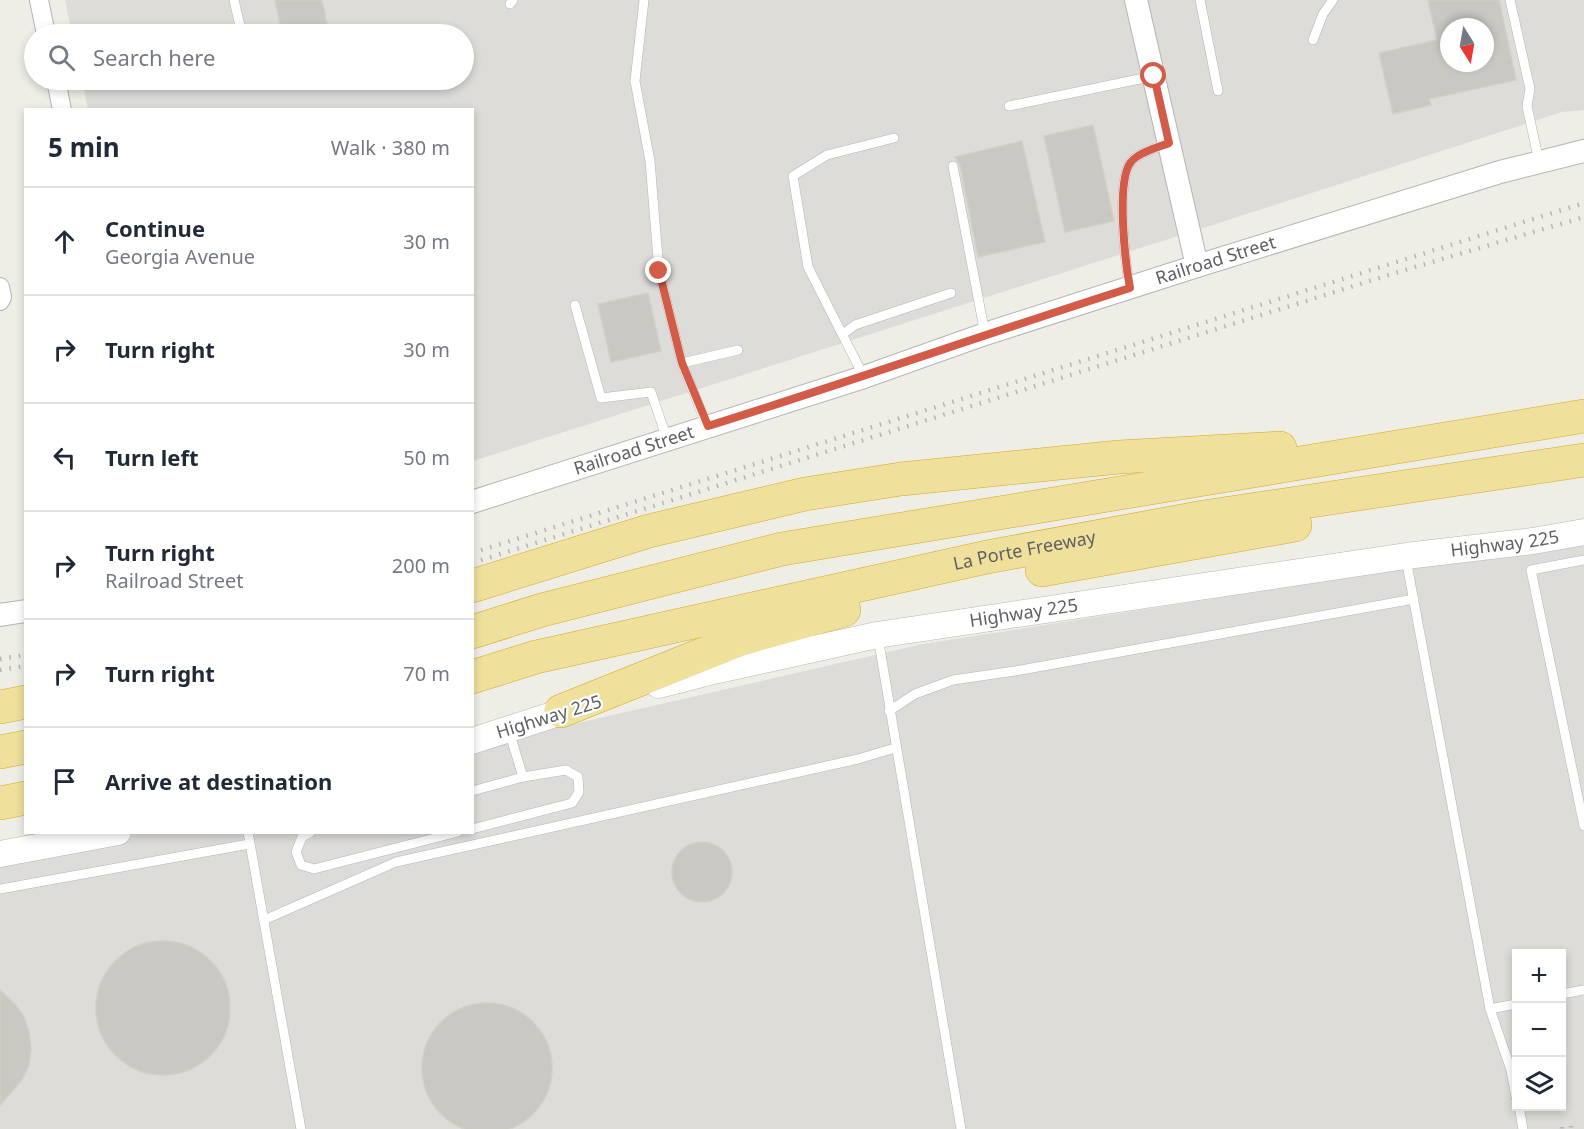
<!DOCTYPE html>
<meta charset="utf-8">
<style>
body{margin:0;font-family:"Noto Sans",sans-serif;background:#f2f2f3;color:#1f2937}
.controls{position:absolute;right:18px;bottom:18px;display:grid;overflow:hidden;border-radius:0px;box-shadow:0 3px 9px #0003}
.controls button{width:54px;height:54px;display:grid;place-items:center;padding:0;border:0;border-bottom:2px solid #e0e1e3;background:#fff;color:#1f2937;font:30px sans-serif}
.compass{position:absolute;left:1440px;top:18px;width:54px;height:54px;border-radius:50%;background:#fff;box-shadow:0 3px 9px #0003;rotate:169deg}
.stop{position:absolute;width:18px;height:18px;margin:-14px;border:4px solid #d35c48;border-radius:50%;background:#fff}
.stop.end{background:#d35c48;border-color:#fff;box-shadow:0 2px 6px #0008}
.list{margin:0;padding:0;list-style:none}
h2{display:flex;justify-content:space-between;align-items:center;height:78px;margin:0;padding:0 24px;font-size:26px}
h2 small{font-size:20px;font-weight:400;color:#747a83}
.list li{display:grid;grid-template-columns:39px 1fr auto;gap:18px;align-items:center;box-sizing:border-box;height:108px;padding:0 24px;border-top:2px solid #e0e1e3}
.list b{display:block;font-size:22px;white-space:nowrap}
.list p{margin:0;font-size:20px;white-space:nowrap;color:#747a83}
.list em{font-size:20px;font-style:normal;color:#747a83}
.icon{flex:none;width:33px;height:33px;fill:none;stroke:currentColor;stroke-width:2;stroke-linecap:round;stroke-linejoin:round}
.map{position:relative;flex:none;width:1584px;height:1129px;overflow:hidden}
.search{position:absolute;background:#fff;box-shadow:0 3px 9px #0003;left:24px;top:24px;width:450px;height:66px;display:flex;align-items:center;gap:15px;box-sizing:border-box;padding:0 21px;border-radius:33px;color:#747a83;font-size:22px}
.panel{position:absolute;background:#fff;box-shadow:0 3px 9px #0003;left:24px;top:108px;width:450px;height:726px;border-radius:0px}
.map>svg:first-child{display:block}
</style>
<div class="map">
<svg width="1584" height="1129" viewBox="0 0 1584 1129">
<rect width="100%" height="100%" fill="#eeede6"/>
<!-- industrial -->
<g fill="#dddcd8" fill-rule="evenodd">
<path d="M65,0H1584V110L1562,112L1225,221L473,461L472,110L88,109L82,80H464V34H72ZM1449,27H1485V63H1449Z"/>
<path d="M1584,541V1129H0V855L97,832H472L473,747L923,644ZM1516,954H1562V1106H1516Z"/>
</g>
<!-- building -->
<g fill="#cac8c3" stroke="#d2cfc5" stroke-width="1.5" fill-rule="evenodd">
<polygon points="275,0 322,0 329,34 282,34"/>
<path d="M1428,0H1499L1516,80L1429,99L1431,105L1393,114L1379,53L1437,40ZM1449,27H1485V63H1449Z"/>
<polygon points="1093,125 1114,221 1065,232 1044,136"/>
<polygon points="1022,141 1045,242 978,257 960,165 955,157"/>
<polygon points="648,293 661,351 611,362 598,304"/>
<circle cx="702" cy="872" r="30"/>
<circle cx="163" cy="1008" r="67"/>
<polygon points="0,990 15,1004 24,1017 29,1032 31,1049 29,1065 22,1080 0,1105"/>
<circle cx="487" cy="1068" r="65"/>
</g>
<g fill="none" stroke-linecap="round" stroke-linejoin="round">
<!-- service casing -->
<g stroke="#b3b5b9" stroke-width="10">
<g id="service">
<polyline points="234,0 240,26"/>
<polyline points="644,0 635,81 650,161 659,271 682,363 707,426"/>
<polyline points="1200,0 1218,91"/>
<polyline points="1510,0 1530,89 1527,106 1539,162"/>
<polyline points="510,4 513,0"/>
<polyline points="1313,40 1323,14 1333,0"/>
<polyline points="1009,106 1154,76"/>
<polyline points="953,166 985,334"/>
<path d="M1130,288C1125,263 1117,187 1129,165C1135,153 1157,148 1169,143"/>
<polyline points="575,305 601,398 651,392 667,439"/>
<polyline points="843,334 855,325 951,293"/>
<polyline points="682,363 738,350"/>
<polyline points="864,377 808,267 793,176 827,155 894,138"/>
<polyline points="1406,559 1490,1009 1511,1070 1516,1097"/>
<polyline points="1584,560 1531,570 1584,826"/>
<polyline points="878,637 961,1129"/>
<polyline points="889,711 915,694 953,680 1015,671 1414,599"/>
<polyline points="509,731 523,777"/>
<polyline points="472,791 523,777 566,770 578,777 579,792 572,803 472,829"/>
<polyline points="248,832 301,1129"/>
<polyline points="311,832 302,837 296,852 301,865 314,869 458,832"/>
<polyline points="0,889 249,844"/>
<polyline points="264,920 396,862 858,759 895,748"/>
<polyline points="1562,994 1584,990"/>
<polyline points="1490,1009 1516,1004"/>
<polyline points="1519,1106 1523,1129"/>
</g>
</g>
<!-- minor casing -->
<g stroke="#b3b5b9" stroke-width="20">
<g id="minor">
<polyline points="39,0 46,34"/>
<polyline points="56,80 62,110"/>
<polyline points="0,287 2,297 0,301"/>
</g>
</g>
<!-- tertiary casing -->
<g stroke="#b3b5b9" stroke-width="24">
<g id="tertiary">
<polyline points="1136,0 1197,266"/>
<path id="s1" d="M472,502L864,377L985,334L1197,266L1500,172L1584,151"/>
<polyline points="0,615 26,611"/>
</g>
</g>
<!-- secondary casing -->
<g stroke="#b5b7bc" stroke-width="27">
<g id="secondary">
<path id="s2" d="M659,685L718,670L877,635L1406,556L1533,541L1584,532"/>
<polyline points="472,741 580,706"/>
<polyline points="0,854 118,832"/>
</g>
</g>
<!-- motorway casing -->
<g stroke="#d6a91e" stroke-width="34">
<g id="motorway">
<polyline points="1042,570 1295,525"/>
<polyline points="472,586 649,531 805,494 901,479 1119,457 1280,448"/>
<polyline points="472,632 542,610 782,549 1584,416"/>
<path id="s3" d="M472,677L536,657L987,557L1204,517L1584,460"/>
<polyline points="0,707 26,702"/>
<polyline points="561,711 741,639 844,610"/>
<polyline points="0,752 26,747"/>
<polyline points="0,803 26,798"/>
</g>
</g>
<!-- service -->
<use href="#service" stroke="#fff" stroke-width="9"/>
<!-- minor -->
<use href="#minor" stroke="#fff" stroke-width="18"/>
<!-- tertiary -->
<use href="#tertiary" stroke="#fff" stroke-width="22"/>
<!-- secondary -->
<use href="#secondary" stroke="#fff" stroke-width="26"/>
<!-- motorway -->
<use href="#motorway" stroke="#efe09c" stroke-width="33"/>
<!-- rail -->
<g stroke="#b4b4b5" stroke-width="4.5" stroke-dasharray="1.5 8" stroke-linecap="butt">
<polyline points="472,553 1584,203"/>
<polyline points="472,563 1395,273 1584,217"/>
<polyline points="0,659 26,655"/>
<polyline points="0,670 26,666"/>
<polyline points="1571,1126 1571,1129"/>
<polyline points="1562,1127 1562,1129"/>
</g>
</g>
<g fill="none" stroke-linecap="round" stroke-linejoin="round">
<!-- route -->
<path stroke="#d35c48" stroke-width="8" d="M659,271L682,363L708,426C849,382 989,333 1130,288C1125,262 1117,187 1129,165C1135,153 1157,148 1169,143L1154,76"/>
</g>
<g text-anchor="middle" stroke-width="4.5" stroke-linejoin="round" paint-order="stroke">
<!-- street labels -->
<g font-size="18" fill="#5e6065" stroke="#fff">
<text dy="6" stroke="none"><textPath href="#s1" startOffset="782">Railroad Street</textPath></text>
<text dy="6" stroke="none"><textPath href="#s1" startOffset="170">Railroad Street</textPath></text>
<text dy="6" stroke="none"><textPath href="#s2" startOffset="858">Highway 225</textPath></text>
<text dy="6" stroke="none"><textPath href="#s3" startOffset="567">La Porte Freeway</textPath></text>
<text dy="6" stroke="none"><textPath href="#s2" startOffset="372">Highway 225</textPath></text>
<text transform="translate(549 717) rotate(-17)" y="6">Highway 225</text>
</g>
</g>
</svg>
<div class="controls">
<button>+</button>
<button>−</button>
<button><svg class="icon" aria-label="layers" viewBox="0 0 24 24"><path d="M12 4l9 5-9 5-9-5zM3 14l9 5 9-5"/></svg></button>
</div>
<svg class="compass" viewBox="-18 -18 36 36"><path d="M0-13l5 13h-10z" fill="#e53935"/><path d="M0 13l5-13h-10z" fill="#747a83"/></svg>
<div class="stop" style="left:1154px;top:76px"></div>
<div class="stop end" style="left:659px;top:271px"></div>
<div class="search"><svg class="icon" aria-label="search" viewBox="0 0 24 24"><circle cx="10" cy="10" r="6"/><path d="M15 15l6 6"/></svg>Search here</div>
<section class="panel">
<h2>5 min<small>Walk · 380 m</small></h2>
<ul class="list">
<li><svg class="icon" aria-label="ahead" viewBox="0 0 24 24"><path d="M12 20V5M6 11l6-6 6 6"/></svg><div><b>Continue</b><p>Georgia Avenue</p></div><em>30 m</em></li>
<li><svg class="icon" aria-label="right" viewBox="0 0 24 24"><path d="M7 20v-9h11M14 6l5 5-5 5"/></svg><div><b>Turn right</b></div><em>30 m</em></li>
<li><svg class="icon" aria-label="left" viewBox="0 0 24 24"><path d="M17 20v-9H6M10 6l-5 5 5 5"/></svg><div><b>Turn left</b></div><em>50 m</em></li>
<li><svg class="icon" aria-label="right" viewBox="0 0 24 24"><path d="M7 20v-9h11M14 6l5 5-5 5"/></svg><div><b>Turn right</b><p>Railroad Street</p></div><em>200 m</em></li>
<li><svg class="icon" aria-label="right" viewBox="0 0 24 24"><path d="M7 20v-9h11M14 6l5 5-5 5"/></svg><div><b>Turn right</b></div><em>70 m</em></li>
<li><svg class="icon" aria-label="arrive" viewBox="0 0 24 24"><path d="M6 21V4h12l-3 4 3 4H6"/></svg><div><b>Arrive at destination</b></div></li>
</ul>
</section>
</div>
